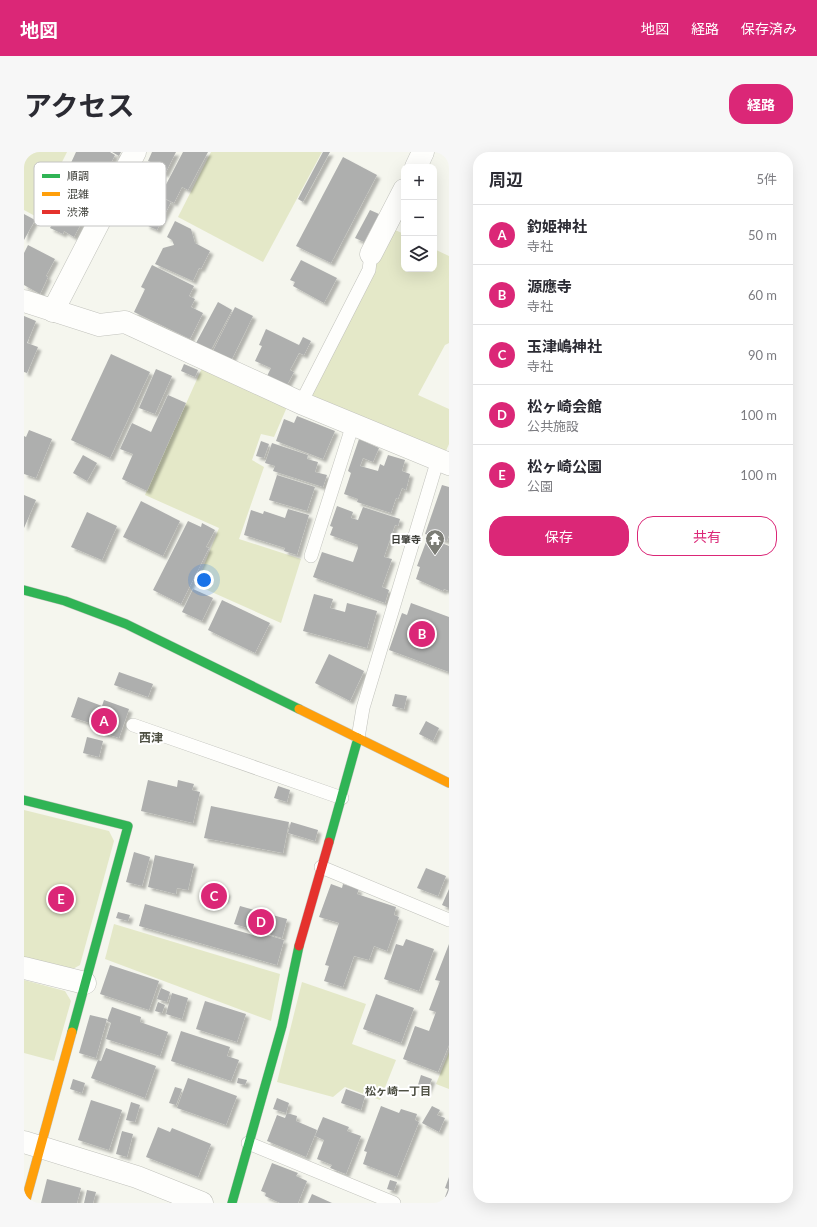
<!DOCTYPE html>
<html lang="ja">
<meta charset="utf-8">
<style>
body{margin:0;font-family:Lato,"Noto Sans JP",sans-serif;background:#f7f7f7;color:#2b2b33}
.controls{position:absolute;right:12px;top:12px;display:grid;overflow:hidden;border-radius:8px;box-shadow:0 4px 16px #0002}
.controls button{width:36px;height:36px;display:grid;place-items:center;padding:0;border:0;border-bottom:1px solid #e1e1e2;background:#fff;color:#2b2b33;font:20px sans-serif}
.you{position:absolute;left:180px;top:428px;width:14px;height:14px;margin:-10px;border:3px solid #fff;border-radius:50%;background:#1a73e8;box-shadow:0 0 0 6px #1a73e833}
.badge{display:grid;place-items:center;width:26px;height:26px;border-radius:50%;background:#db2777;color:#fff;font-size:13px;font-weight:700}
.pin{position:absolute;translate:-50% -50%;border:2px solid #fff;box-shadow:0 1px 4px #0006}
.list{margin:0;padding:0;list-style:none}
h2{display:flex;justify-content:space-between;align-items:center;height:52px;margin:0;padding:0 16px;font-size:17px}
h2 small{font-size:13px;font-weight:400;color:#7c7c81}
.list li{display:grid;grid-template-columns:26px 1fr auto;gap:12px;align-items:center;box-sizing:border-box;height:60px;padding:0 16px;border-top:1px solid #e1e1e2}
.list b{display:block;font-size:15px;white-space:nowrap}
.list p{margin:0;font-size:13px;white-space:nowrap;color:#7c7c81}
.list em{font-size:13px;font-style:normal;color:#7c7c81}
.actions{display:flex;gap:8px;padding:12px 16px}
.actions a{flex:1;padding:9px 0;border:1px solid #db2777;border-radius:16px;text-align:center;font-size:14px;color:#db2777}
.actions .main{background:#db2777;color:#fff}
.icon{flex:none;width:22px;height:22px;fill:none;stroke:currentColor;stroke-width:2;stroke-linecap:round;stroke-linejoin:round}
.map{position:relative;flex:none;width:425px;height:1051px;overflow:hidden;border-radius:16px}
header{display:flex;align-items:center;gap:24px;box-sizing:border-box;height:56px;padding:0 20px;background:#db2777;color:#fff}
header strong{font-size:19px}
nav{display:flex;gap:22px;margin-inline-start:auto;font-size:14px}
.intro{display:flex;align-items:center;justify-content:space-between;box-sizing:border-box;height:96px;padding:0 24px}
h1{margin:0;font-size:28px}
.button{padding:10px 18px;border-radius:16px;background:#db2777;color:#fff;font-size:14px;font-weight:700}
main{display:flex;gap:24px;padding:0 24px}
aside{flex:1;background:#fff;border-radius:16px;box-shadow:0 4px 16px #0002}
.map>svg:first-child{display:block}
</style>
<header>
<strong>地図</strong>
<nav><a>地図</a><a>経路</a><a>保存済み</a></nav>
</header>
<div class="intro"><h1>アクセス</h1><a class="button">経路</a></div>
<main>
<div class="map">
<svg width="425" height="1051" viewBox="0 0 425 1051">
<defs>
<filter id="shadow"><feDropShadow dx="3.5" dy="3.5" stdDeviation="1" flood-color="#0004"/></filter>
</defs>
<rect width="100%" height="100%" fill="#f5f6ee"/>
<!-- green -->
<g fill="#e4e8c8">
<polygon points="0,0 43,0 11,64 0,58"/>
<polygon points="187,0 298,0 239,110 154,65"/>
<polygon points="369,77 380,82 380,117 410,117 410,97 425,104 425,191 421,193 394,243 425,257 425,292 421,301 283,245"/>
<polygon points="178,216 263,255 250,285 237,282 228,308 240,315 215,387 277,407 257,471 172,433 195,376 121,343"/>
<polygon points="0,658 85,679 90,689 56,813 47,818 0,805"/>
<polygon points="90,772 256,822 247,869 81,807"/>
<polygon points="0,828 41,839 47,849 30,909 0,901"/>
<polygon points="278,830 342,852 328,892 372,908 356,948 321,935 309,945 253,930"/>
<polygon points="425,900 425,937 412,932"/>
</g>
<!-- building -->
<g fill="#aeafae" filter="url(#shadow)">
<polygon points="52,0 86,0 91,3 75,35 66,31 65,33 52,27 57,19 46,13"/>
<polygon points="88,0 97,0 95,4"/>
<polygon points="128,0 152,0 141,22 132,18 134,13 124,9"/>
<polygon points="159,0 184,0 164,38 158,35 150,51 136,44"/>
<polygon points="299,0 306,0 279,50 274,47"/>
<polygon points="319,5 353,23 307,111 272,94"/>
<polygon points="34,36 67,52 50,85 40,79 39,82 26,76 31,67 21,62"/>
<polygon points="136,45 147,50 133,78 122,73"/>
<polygon points="346,58 355,62 340,90 331,86"/>
<polygon points="0,62 11,68 0,88"/>
<polygon points="151,69 167,77 171,91 186,99 177,117 175,116 169,129 131,112 139,96 150,93 148,88 143,85"/>
<polygon points="4,93 31,107 22,124 24,125 16,142 0,133 0,101"/>
<polygon points="277,108 313,126 300,151 269,134 271,130 266,128"/>
<polygon points="128,113 170,134 165,144 171,147 167,155 179,161 166,187 110,160 121,137 117,135"/>
<polygon points="194,150 208,158 187,198 172,191"/>
<polygon points="211,155 229,164 208,207 189,199"/>
<polygon points="0,164 12,169 3,191 14,195 3,221 0,220"/>
<polygon points="242,177 275,193 279,185 287,189 280,203 275,201 266,218 270,220 263,233 243,224 247,216 231,209 238,194 235,193"/>
<polygon points="87,202 126,220 86,306 47,288"/>
<polygon points="160,212 174,218 171,225 157,219"/>
<polygon points="132,217 148,224 131,262 115,256"/>
<polygon points="144,243 162,251 123,339 98,327 109,302 96,297 108,271 127,280"/>
<polygon points="273,264 311,279 299,307 252,289 260,267 270,271"/>
<polygon points="5,278 28,287 12,326 0,322 0,284 2,285"/>
<polygon points="335,287 355,296 349,310 339,306 336,314 354,319 356,312 360,314 364,303 381,308 378,319 386,322 382,338 378,336 374,347 372,346 367,361 333,350 334,347 320,342 327,321 324,319"/>
<polygon points="237,289 245,292 240,306 232,304"/>
<polygon points="248,291 284,303 283,307 294,310 291,320 303,323 299,335 249,319 251,314 241,311"/>
<polygon points="59,303 73,311 63,329 49,321"/>
<polygon points="253,323 291,335 283,359 245,348"/>
<polygon points="418,333 425,335 425,383 423,389 401,382"/>
<polygon points="0,343 12,348 0,376"/>
<polygon points="117,349 156,369 139,404 99,385"/>
<polygon points="313,354 329,360 327,366 334,368 339,355 376,367 374,374 371,373 360,405 368,407 358,435 365,438 361,451 289,425 298,400 329,410 334,396 334,393 306,383 309,375 306,374"/>
<polygon points="264,357 285,363 273,403 260,399 261,396 220,383 227,358 239,362 240,359 261,366"/>
<polygon points="63,360 93,374 78,408 47,395"/>
<polygon points="164,369 177,375 178,371 191,378 182,395 185,396 157,452 129,438"/>
<polygon points="408,387 425,394 425,439 420,437 419,439 392,427 396,415 393,414 402,390 406,392"/>
<polygon points="169,437 189,446 178,469 158,460"/>
<polygon points="290,442 309,447 306,456 321,460 323,451 353,459 343,496 279,479"/>
<polygon points="198,448 246,471 231,501 184,478"/>
<polygon points="387,451 425,465 425,520 365,498 378,461 383,463"/>
<polygon points="305,502 340,519 326,549 291,531"/>
<polygon points="95,520 129,532 124,545 90,533"/>
<polygon points="371,542 383,544 380,557 368,554"/>
<polygon points="54,545 78,554 80,548 105,557 95,586 70,578 72,573 47,565"/>
<polygon points="402,569 415,576 409,589 395,582"/>
<polygon points="63,585 79,589 75,605 59,601"/>
<polygon points="124,628 153,635 154,628 170,632 168,638 176,640 169,671 117,659"/>
<polygon points="254,634 266,638 263,650 250,646"/>
<polygon points="187,654 265,670 259,701 180,686"/>
<polygon points="267,670 294,678 291,689 264,681"/>
<polygon points="110,700 126,705 118,734 102,730"/>
<polygon points="131,703 170,712 164,738 153,736 152,742 124,735"/>
<polygon points="402,716 422,724 414,744 393,736"/>
<polygon points="307,732 318,736 319,732 335,737 333,742 372,755 370,763 375,765 363,799 350,794 345,808 330,804 319,835 300,829 305,814 301,813 315,771 295,765"/>
<polygon points="180,733 197,735 197,739 203,740 201,748 196,747 196,750 178,748"/>
<polygon points="425,737 425,756 418,753"/>
<polygon points="121,752 229,783 230,779 260,788 253,813 115,774"/>
<polygon points="216,754 263,767 258,786 210,772"/>
<polygon points="94,760 106,763 104,769 92,766"/>
<polygon points="382,787 410,797 395,839 360,827 372,792 379,794"/>
<polygon points="425,792 425,893 414,920 379,907 391,874 405,879 412,860 405,858 416,829 411,828"/>
<polygon points="86,813 135,829 125,858 76,842"/>
<polygon points="137,836 146,840 143,850 133,847"/>
<polygon points="148,841 164,846 158,867 142,862"/>
<polygon points="352,842 390,856 377,891 339,877"/>
<polygon points="181,849 222,862 213,890 172,877"/>
<polygon points="134,850 141,853 138,861 131,859"/>
<polygon points="88,855 117,865 116,870 144,880 136,904 82,887 87,871 83,869"/>
<polygon points="66,863 83,867 72,906 55,901"/>
<polygon points="157,879 206,895 203,904 215,908 207,929 147,909"/>
<polygon points="82,896 132,914 121,946 67,926 74,908 77,909"/>
<polygon points="397,923 408,927 403,939 393,936"/>
<polygon points="164,926 213,944 202,973 153,956"/>
<polygon points="214,926 223,928 221,933 213,931"/>
<polygon points="49,927 61,931 58,941 46,937"/>
<polygon points="151,935 158,937 152,953 145,951"/>
<polygon points="322,937 341,944 337,958 317,951"/>
<polygon points="253,946 265,951 262,961 249,957"/>
<polygon points="67,948 98,958 85,998 54,988"/>
<polygon points="107,950 116,953 111,970 102,968"/>
<polygon points="357,954 375,961 377,957 393,962 391,968 395,970 373,1025 339,1012 343,1000 340,999"/>
<polygon points="408,954 416,958 413,963 421,966 415,980 398,971"/>
<polygon points="263,961 273,964 272,969 293,978 282,1005 243,989 253,963 261,966"/>
<polygon points="299,965 325,975 323,979 337,984 322,1022 306,1016 308,1013 293,1007 300,988 291,984"/>
<polygon points="134,975 146,980 148,976 187,992 174,1025 122,1005"/>
<polygon points="98,979 109,982 103,1005 92,1002"/>
<polygon points="248,1011 274,1021 272,1024 283,1029 274,1051 256,1051 241,1044 242,1041 237,1039"/>
<polygon points="425,1025 425,1046 421,1045 424,1037 421,1036"/>
<polygon points="23,1027 57,1036 53,1051 17,1051"/>
<polygon points="366,1028 373,1030 370,1039 363,1037"/>
<polygon points="63,1038 72,1040 69,1051 60,1051"/>
<polygon points="288,1042 308,1051 284,1051"/>
</g>
<g fill="none" stroke-linecap="round" stroke-linejoin="round">
<!-- lane casing -->
<g stroke="#c1c2bc" stroke-width="14">
<g id="lane">
<polyline points="277,251 345,118 347,102"/>
<polyline points="287,404 329,272"/>
<polyline points="109,573 318,646"/>
<polyline points="334,586 339,556 414,307"/>
<polyline points="297,715 425,768"/>
<polyline points="224,991 370,1051"/>
</g>
</g>
<!-- street casing -->
<g stroke="#c1c2bc" stroke-width="23">
<g id="street">
<polyline points="392,15 399,0"/>
<polyline points="347,102 380,38"/>
<polyline points="0,149 75,173 101,170 277,251 425,312"/>
<polyline points="29,159 111,0"/>
<polyline points="0,816 61,831"/>
<polyline points="0,990 113,1025 178,1051"/>
</g>
</g>
<!-- fast casing -->
<g stroke="#c1c2bc" stroke-width="10">
<g id="fast">
<polyline points="0,438 41,449 102,472 275,557"/>
<polyline points="0,648 104,674 48,880"/>
<polyline points="305,690 334,586"/>
<polyline points="208,1051 258,874 275,794"/>
</g>
</g>
<!-- slow casing -->
<g stroke="#c1c2bc" stroke-width="10">
<g id="slow">
<polyline points="275,557 425,631"/>
<polyline points="1,1051 48,880"/>
</g>
</g>
<!-- jam casing -->
<g stroke="#c1c2bc" stroke-width="10">
<polyline id="jam" points="275,794 305,690"/>
</g>
<!-- lane -->
<use href="#lane" stroke="#fefefc" stroke-width="13"/>
<!-- street -->
<use href="#street" stroke="#fefefc" stroke-width="22"/>
<!-- fast -->
<use href="#fast" stroke="#30b455" stroke-width="9"/>
<!-- slow -->
<use href="#slow" stroke="#ff9f0a" stroke-width="9"/>
<!-- jam -->
<use href="#jam" stroke="#e5322d" stroke-width="9"/>
</g>
<!-- icons -->
<defs>
<g id="temple-pin" transform="scale(1)"><path d="M0 17L-7.5 6A9.5 9.5 0 1 1 7.5 6Z" fill="#7c7d76" stroke="#fff"/><path d="M0-6L5-2H3V0L6.5 2.5H4V6H1.5V3h-3V6H-4V2.5H-6.5L-3 0V-2H-5Z" fill="#fff"/></g>
</defs>
<g fill-rule="evenodd">
<use href="#temple-pin" x="411" y="387"/>
</g>
<g text-anchor="middle" stroke-width="4" stroke-linejoin="round" paint-order="stroke">
<!-- poi labels -->
<g font-size="10" font-weight="bold" fill="#3b3c36" stroke="#fff" text-anchor="end">
<text x="397" y="391">日肇寺</text>
</g>
<!-- neighbourhood labels -->
<g font-size="11" font-weight="bold" fill="#4d4f42" stroke="#fff">
<text x="374" y="943">松ヶ崎一丁目</text>
</g>
<!-- quarter labels -->
<g font-size="12" font-weight="bold" fill="#4d4f42" stroke="#fff">
<text x="127" y="590">西津</text>
</g>
</g>
<!-- legend -->
<rect x="10" y="10" width="132" height="64" rx="6" fill="#fff" stroke="#c4c4c3" stroke-width="1"/>
<rect x="18" y="22" width="18" height="4" fill="#30b455"/>
<rect x="18" y="40" width="18" height="4" fill="#ff9f0a"/>
<rect x="18" y="58" width="18" height="4" fill="#e5322d"/>
<g font-size="11" fill="#3b3c36">
<text x="43" y="28">順調</text>
<text x="43" y="46">混雑</text>
<text x="43" y="64">渋滞</text>
</g>
</svg>
<div class="controls">
<button>+</button>
<button>−</button>
<button><svg class="icon" aria-label="layers" viewBox="0 0 24 24"><path d="M12 4l9 5-9 5-9-5zM3 14l9 5 9-5"/></svg></button>
</div>
<div class="you"></div>
<div class="pin badge" style="left:80px;top:569px">A</div>
<div class="pin badge" style="left:398px;top:482px">B</div>
<div class="pin badge" style="left:190px;top:744px">C</div>
<div class="pin badge" style="left:237px;top:770px">D</div>
<div class="pin badge" style="left:37px;top:747px">E</div>
</div>
<aside>
<h2>周辺<small>5件</small></h2>
<ul class="list">
<li><span class="badge">A</span><div><b>釣姫神社</b><p>寺社</p></div><em>50 m</em></li>
<li><span class="badge">B</span><div><b>源應寺</b><p>寺社</p></div><em>60 m</em></li>
<li><span class="badge">C</span><div><b>玉津嶋神社</b><p>寺社</p></div><em>90 m</em></li>
<li><span class="badge">D</span><div><b>松ヶ崎会館</b><p>公共施設</p></div><em>100 m</em></li>
<li><span class="badge">E</span><div><b>松ヶ崎公園</b><p>公園</p></div><em>100 m</em></li>
</ul>
<div class="actions"><a class="main">保存</a><a>共有</a></div>
</aside>
</main>
